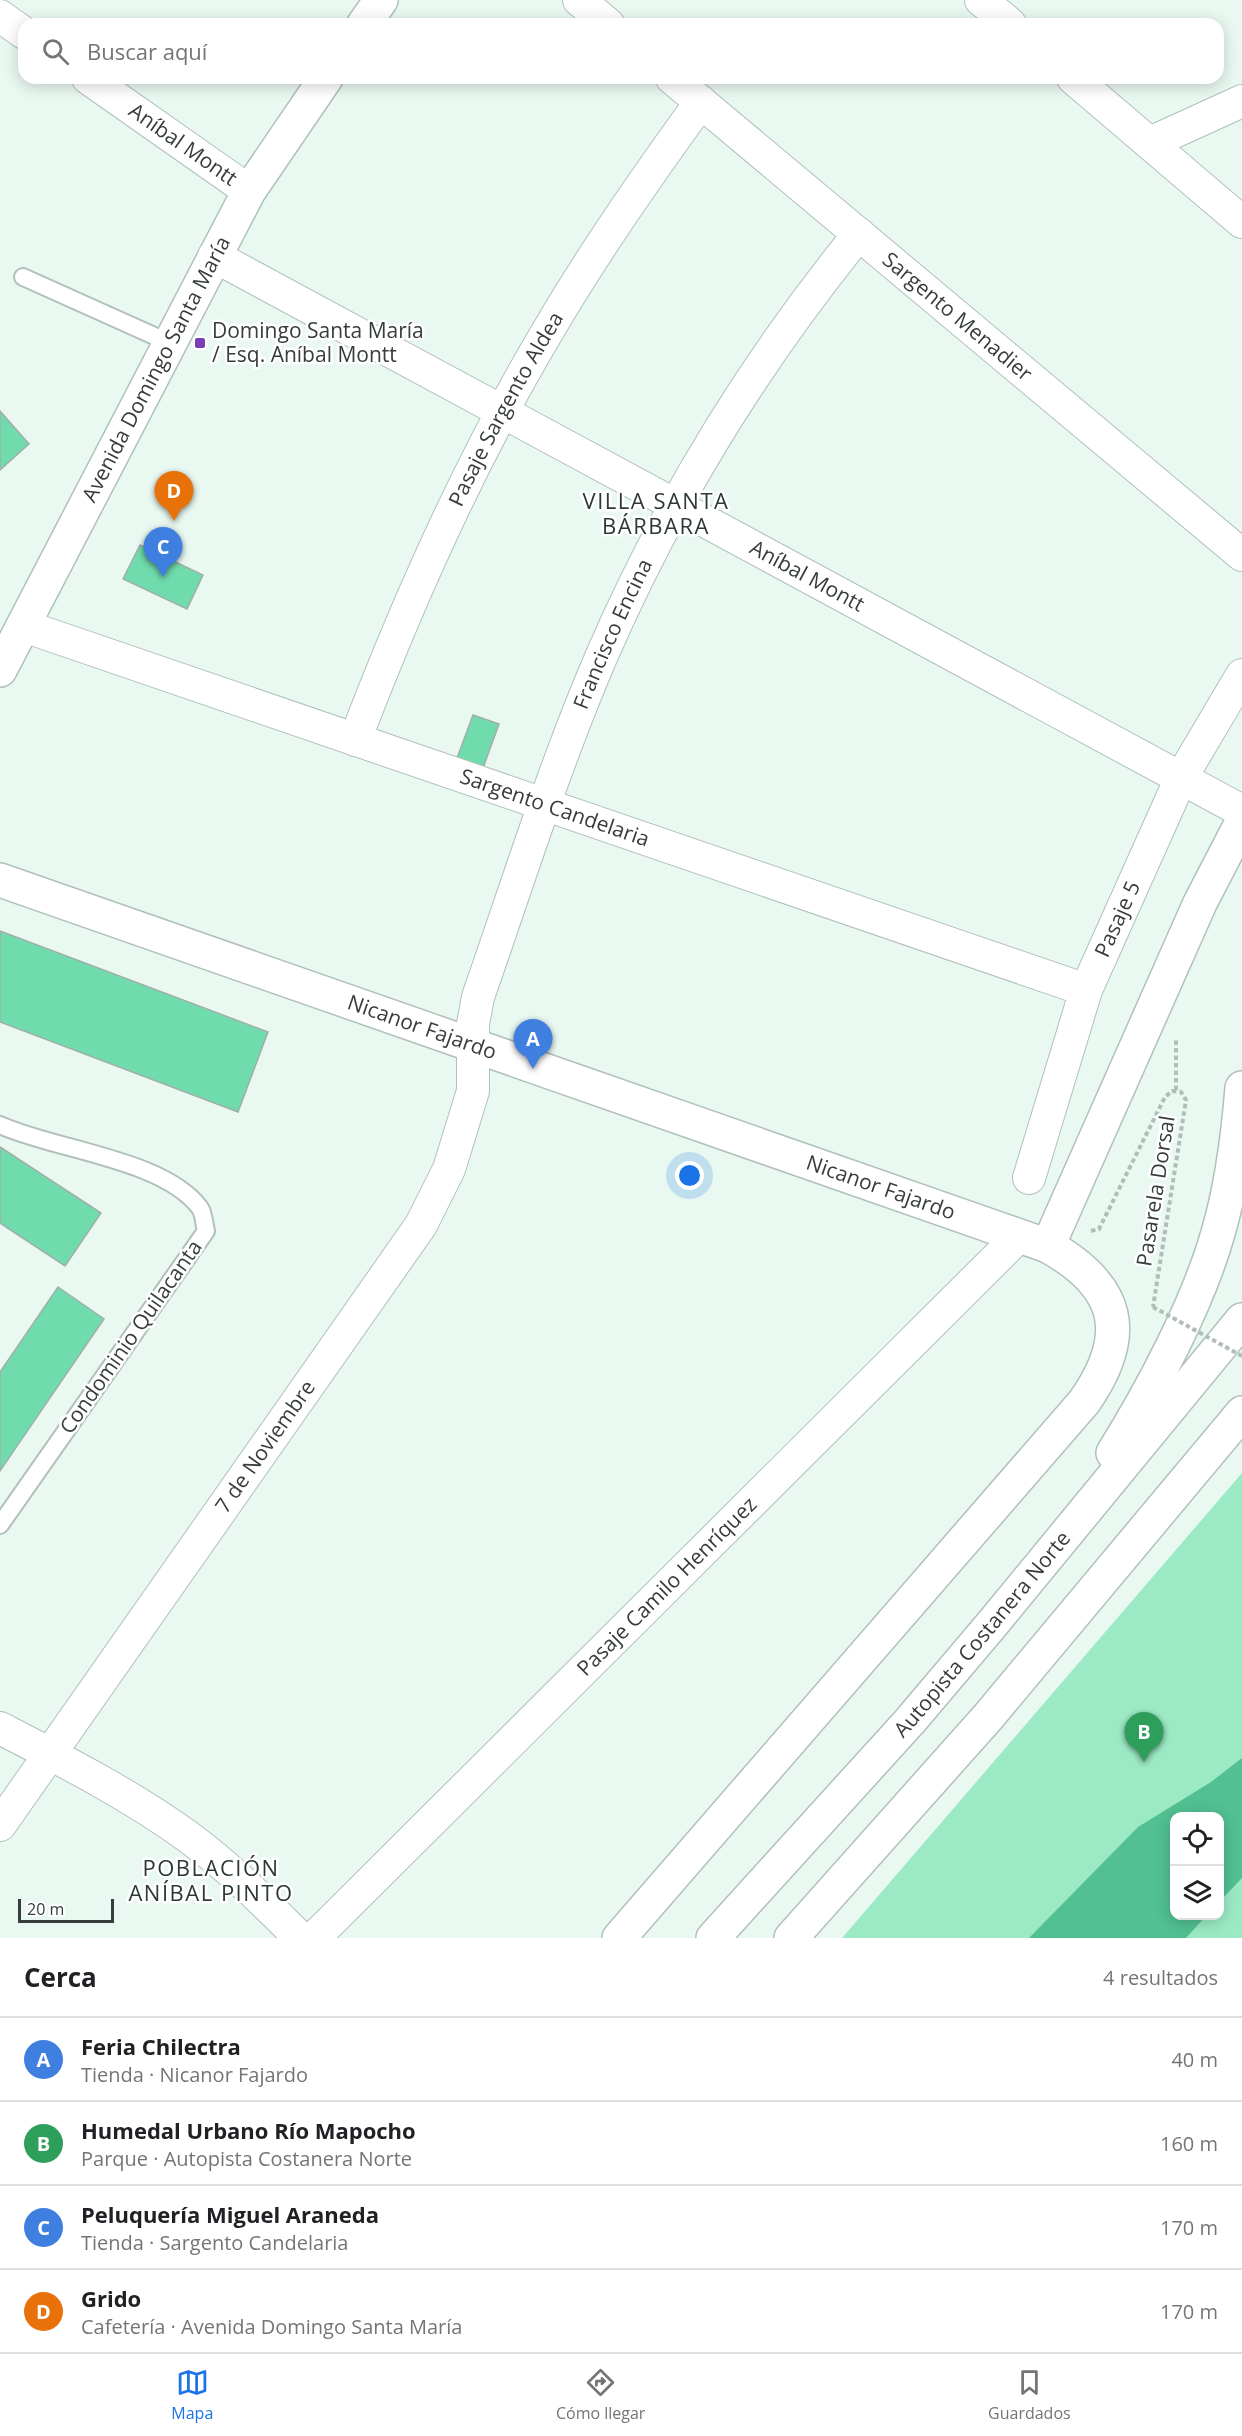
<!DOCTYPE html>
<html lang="es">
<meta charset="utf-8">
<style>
body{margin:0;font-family:"Open Sans",sans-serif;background:#f6f6f6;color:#202124}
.controls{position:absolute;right:18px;bottom:18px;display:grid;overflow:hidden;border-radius:12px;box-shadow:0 3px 15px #0003}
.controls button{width:54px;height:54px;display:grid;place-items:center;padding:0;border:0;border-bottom:2px solid #e0e0e0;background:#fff;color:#202124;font:30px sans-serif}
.scale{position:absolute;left:18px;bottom:15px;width:96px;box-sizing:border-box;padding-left:6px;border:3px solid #373d3a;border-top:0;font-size:16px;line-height:21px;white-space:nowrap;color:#373d3a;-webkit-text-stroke:4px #fff;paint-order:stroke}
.you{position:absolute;left:690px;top:1176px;width:21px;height:21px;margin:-15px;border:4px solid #fff;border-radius:50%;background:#1a73e8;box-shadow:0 0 0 9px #1a73e833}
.badge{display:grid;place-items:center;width:39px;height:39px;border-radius:50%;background:#1a73e8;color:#fff;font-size:20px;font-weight:700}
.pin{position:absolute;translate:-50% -50px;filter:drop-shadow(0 2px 3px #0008)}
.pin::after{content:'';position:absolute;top:32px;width:21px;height:18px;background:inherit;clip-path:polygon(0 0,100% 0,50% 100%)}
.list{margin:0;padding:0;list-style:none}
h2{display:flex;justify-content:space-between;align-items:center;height:78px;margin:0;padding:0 24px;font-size:26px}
h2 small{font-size:20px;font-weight:400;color:#757577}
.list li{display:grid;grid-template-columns:39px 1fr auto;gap:18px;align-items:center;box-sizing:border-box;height:84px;padding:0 24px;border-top:2px solid #e0e0e0}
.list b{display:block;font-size:22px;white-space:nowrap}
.list p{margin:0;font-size:20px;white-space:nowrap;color:#757577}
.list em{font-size:20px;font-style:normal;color:#757577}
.icon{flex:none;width:33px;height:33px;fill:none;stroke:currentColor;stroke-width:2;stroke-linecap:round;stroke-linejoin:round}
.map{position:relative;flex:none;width:1242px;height:1938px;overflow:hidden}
.search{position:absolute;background:#fff;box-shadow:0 3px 15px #0003;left:18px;right:18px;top:18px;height:66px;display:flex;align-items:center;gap:15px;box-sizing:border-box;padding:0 21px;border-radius:18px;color:#757577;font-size:22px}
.sheet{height:414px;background:#fff}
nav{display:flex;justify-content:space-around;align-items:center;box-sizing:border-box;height:84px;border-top:2px solid #e0e0e0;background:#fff;font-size:16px;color:#757577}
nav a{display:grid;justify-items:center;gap:3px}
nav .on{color:#1a73e8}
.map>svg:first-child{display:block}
</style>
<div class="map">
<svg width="1242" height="1938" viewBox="0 0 1242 1938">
<rect width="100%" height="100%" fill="#e9f9f1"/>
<!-- green -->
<path fill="#9ceac5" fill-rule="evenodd" d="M1242,1473V1938H842ZM1174,1816H1220V1916H1174Z"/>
<!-- water -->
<polygon fill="#52c092" points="1242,1758 1242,1878 1220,1901 1220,1816 1174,1816 1174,1916 1206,1916 1186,1938 1029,1938 1138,1827 1211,1782"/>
<!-- building -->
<g fill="#70dcad" stroke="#a0afa8" stroke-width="1.5">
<polygon points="0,411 29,444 0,470"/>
<polygon points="140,545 203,575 187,609 123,579"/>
<polygon points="473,715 499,724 483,768 457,758"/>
<polygon points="0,931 268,1032 238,1112 0,1022"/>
<polygon points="0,1147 101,1213 65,1266 0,1223"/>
<polygon points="58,1287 104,1319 0,1471 0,1372"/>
</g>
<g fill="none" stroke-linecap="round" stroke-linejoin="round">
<!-- lane casing -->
<g stroke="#b1c1b9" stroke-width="20">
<g id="lane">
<polyline points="23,277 170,343"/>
<path d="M0,1125C55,1150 164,1159 200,1208C204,1214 204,1224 206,1231L0,1525"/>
</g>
</g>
<!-- street casing -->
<g stroke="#b1c1b9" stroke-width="34">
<g id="street">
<polyline points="579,0 608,24"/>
<polyline points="981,0 1010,24"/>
<polyline points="0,16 24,33"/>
<path id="s1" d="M88,78L249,191"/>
<path id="s2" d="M672,78L1242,555"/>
<polyline points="1073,78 1242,222"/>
<polyline points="1150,143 1242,101"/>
<path id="s3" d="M214,256L1242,811"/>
<path id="s4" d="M24,626L1086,990"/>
<path id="s5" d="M355,740C409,598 471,459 549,329C595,250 647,176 701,102"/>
<path id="s6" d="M1029,1178L1086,990L1181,778L1242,675"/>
<path d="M0,1728C64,1761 129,1794 187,1836C228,1866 264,1902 300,1938"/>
<path id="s7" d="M0,1825L421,1225L449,1169L473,1091V1024L478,997C518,883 554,766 602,655C668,503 754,363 859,234"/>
<path id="s8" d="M314,1938L1019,1236"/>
</g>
</g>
<!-- secondary casing -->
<g stroke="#b1c1b9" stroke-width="36">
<g id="secondary">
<polyline points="364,24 381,0"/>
<path id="s9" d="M0,670L249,191L326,78"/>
<path id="s10" d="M0,880L1048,1246C1121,1287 1131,1335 1084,1402L619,1938"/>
<polyline points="1048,1246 1200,903 1242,822"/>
</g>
</g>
<!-- highway casing -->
<g stroke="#b1c1b9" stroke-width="36">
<g id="highway">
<path d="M1113,1453C1152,1390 1198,1304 1218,1233C1232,1186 1238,1137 1242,1088"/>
<path id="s11" d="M713,1938L910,1721L993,1623L1242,1320"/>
<polyline points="791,1938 988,1717 1242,1413"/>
</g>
</g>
<!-- path -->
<g stroke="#b1beb8" stroke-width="4" stroke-dasharray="4.5 3" stroke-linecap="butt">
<polyline points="1176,1090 1176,1040"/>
<polyline points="1091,1231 1099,1229 1165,1097 1172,1091 1181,1092 1186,1100 1153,1307"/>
</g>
<!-- lane -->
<use href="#lane" stroke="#fff" stroke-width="16"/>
<!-- street -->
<use href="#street" stroke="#fff" stroke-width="32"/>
<!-- secondary -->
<use href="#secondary" stroke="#fff" stroke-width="33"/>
<!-- highway -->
<use href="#highway" stroke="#fff" stroke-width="33"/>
<!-- path-bridge -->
<polyline stroke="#b1beb8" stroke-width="4" stroke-dasharray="4.5 3" stroke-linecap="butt" points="1153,1307 1242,1356"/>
</g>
<!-- markers -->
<rect fill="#7a3db3" stroke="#fff" stroke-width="2" x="194" y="337" width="12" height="12" rx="3"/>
<g text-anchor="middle" stroke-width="5" stroke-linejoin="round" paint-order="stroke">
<!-- street labels -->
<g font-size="21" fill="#373d3a" stroke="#fff">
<text dy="7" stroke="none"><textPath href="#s1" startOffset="116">Aníbal Montt</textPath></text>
<text dy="7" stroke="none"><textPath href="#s2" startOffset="372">Sargento Menadier</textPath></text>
<text dy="7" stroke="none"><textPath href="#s9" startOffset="339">Avenida Domingo Santa María</textPath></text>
<text dy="7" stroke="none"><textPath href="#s5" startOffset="364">Pasaje Sargento Aldea</textPath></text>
<text dy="7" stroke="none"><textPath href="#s3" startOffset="674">Aníbal Montt</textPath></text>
<text dy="7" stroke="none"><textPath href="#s7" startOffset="1359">Francisco Encina</textPath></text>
<text dy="7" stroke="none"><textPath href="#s4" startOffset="561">Sargento Candelaria</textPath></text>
<text dy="7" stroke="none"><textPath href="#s6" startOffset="274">Pasaje 5</textPath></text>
<text dy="7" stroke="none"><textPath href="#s10" startOffset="447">Nicanor Fajardo</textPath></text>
<text dy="7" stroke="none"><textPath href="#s10" startOffset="933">Nicanor Fajardo</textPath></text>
<text transform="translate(1156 1191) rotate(-81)" y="7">Pasarela Dorsal</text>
<text transform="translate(131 1337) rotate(-55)" y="7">Condominio Quilacanta</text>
<text dy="7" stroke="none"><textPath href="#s7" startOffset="462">7 de Noviembre</textPath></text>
<text dy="7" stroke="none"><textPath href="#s8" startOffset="498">Pasaje Camilo Henríquez</textPath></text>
<text dy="7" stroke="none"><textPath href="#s11" startOffset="406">Autopista Costanera Norte</textPath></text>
</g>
<!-- poi labels -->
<g font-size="21" fill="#373d3a" stroke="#fff" text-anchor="start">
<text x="212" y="338">Domingo Santa María<tspan x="212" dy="24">/ Esq. Aníbal Montt</tspan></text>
</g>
<!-- neighbourhood labels -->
<g font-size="22" letter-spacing="1.5" fill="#2d3a34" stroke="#fff">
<text x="656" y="509">VILLA SANTA<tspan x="656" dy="25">BÁRBARA</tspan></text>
<text x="211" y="1876">POBLACIÓN<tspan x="211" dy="25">ANÍBAL PINTO</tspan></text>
</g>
</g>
</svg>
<div class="controls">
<button><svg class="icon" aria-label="locate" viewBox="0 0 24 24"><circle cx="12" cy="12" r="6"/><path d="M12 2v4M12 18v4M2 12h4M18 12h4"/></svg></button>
<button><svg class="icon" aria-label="layers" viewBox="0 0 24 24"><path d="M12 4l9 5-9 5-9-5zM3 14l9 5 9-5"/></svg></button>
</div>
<div class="scale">20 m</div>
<div class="you"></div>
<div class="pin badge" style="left:533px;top:1069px;background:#3f7fe0">A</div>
<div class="pin badge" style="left:1144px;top:1762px;background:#2e9e5b">B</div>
<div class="pin badge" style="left:163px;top:577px;background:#3f7fe0">C</div>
<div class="pin badge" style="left:174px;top:521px;background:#e8710a">D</div>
<div class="search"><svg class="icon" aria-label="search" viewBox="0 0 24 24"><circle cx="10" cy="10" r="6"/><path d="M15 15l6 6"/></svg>Buscar aquí</div>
</div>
<section class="sheet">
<h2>Cerca<small>4 resultados</small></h2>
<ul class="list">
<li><span class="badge" style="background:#3f7fe0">A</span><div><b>Feria Chilectra</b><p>Tienda · Nicanor Fajardo</p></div><em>40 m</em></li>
<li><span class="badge" style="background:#2e9e5b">B</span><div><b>Humedal Urbano Río Mapocho</b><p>Parque · Autopista Costanera Norte</p></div><em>160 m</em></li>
<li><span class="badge" style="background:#3f7fe0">C</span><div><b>Peluquería Miguel Araneda</b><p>Tienda · Sargento Candelaria</p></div><em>170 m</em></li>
<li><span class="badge" style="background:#e8710a">D</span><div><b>Grido</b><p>Cafetería · Avenida Domingo Santa María</p></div><em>170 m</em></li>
</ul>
</section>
<nav>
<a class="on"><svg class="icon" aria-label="map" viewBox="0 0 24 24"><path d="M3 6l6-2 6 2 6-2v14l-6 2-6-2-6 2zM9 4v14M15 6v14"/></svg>Mapa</a>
<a><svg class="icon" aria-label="directions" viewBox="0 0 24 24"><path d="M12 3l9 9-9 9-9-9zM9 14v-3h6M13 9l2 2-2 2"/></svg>Cómo llegar</a>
<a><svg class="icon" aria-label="saved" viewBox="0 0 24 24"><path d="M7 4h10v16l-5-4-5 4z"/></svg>Guardados</a>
</nav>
